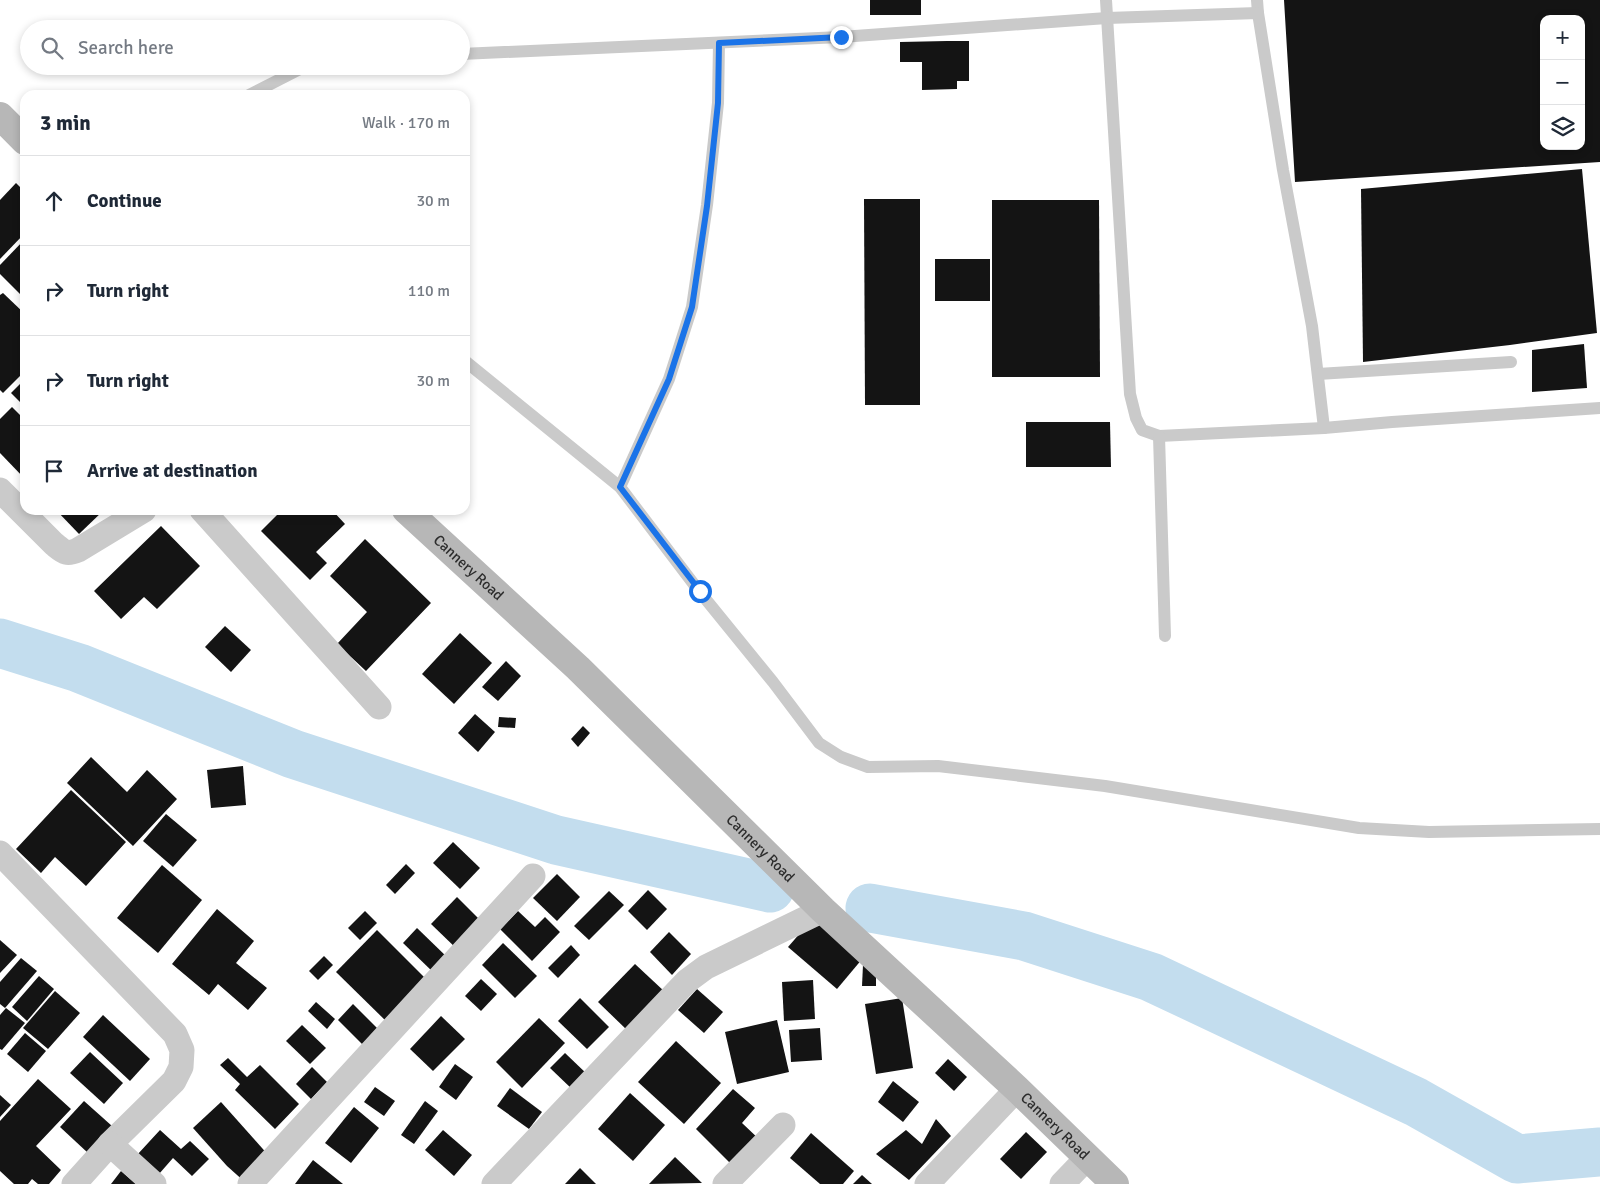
<!DOCTYPE html>
<meta charset="utf-8">
<style>
body{margin:0;font-family:Signika,sans-serif;background:#f6f6f7;color:#1f2937}
.controls{position:absolute;right:15px;top:15px;display:grid;overflow:hidden;border-radius:10px;box-shadow:0 2px 8px #0003}
.controls button{width:45px;height:45px;display:grid;place-items:center;padding:0;border:0;border-bottom:1px solid #e0e1e3;background:#fff;color:#1f2937;font:25px sans-serif}
.stop{position:absolute;width:15px;height:15px;margin:-11px;border:4px solid #1a73e8;border-radius:50%;background:#fff}
.stop.end{background:#1a73e8;border-color:#fff;box-shadow:0 1px 5px #0008}
.list{margin:0;padding:0;list-style:none}
h2{display:flex;justify-content:space-between;align-items:center;height:65px;margin:0;padding:0 20px;font-size:21px}
h2 small{font-size:16px;font-weight:400;color:#747a83}
.list li{display:grid;grid-template-columns:32px 1fr auto;gap:15px;align-items:center;box-sizing:border-box;height:90px;padding:0 20px;border-top:1px solid #e0e1e3}
.list b{display:block;font-size:19px;white-space:nowrap}
.list em{font-size:16px;font-style:normal;color:#747a83}
.icon{flex:none;width:28px;height:28px;fill:none;stroke:currentColor;stroke-width:2;stroke-linecap:round;stroke-linejoin:round}
.map{position:relative;flex:none;width:1600px;height:1184px;overflow:hidden}
.search{position:absolute;background:#fff;box-shadow:0 2px 8px #0003;left:20px;top:20px;width:450px;height:55px;display:flex;align-items:center;gap:12px;box-sizing:border-box;padding:0 18px;border-radius:28px;color:#747a83;font-size:19px}
.panel{position:absolute;background:#fff;box-shadow:0 2px 8px #0003;left:20px;top:90px;width:450px;height:425px;border-radius:15px}
.map>svg:first-child{display:block}
</style>
<div class="map">
<svg width="1600" height="1184" viewBox="0 0 1600 1184">
<rect width="100%" height="100%" fill="#fff"/>
<g fill="none" stroke-linecap="round" stroke-linejoin="round">
<!-- river -->
<g stroke="#c3ddee" stroke-width="49">
<polyline points="0,643 79,668 293,754 556,840 770,888"/>
<polyline points="870,908 1024,936 1151,977 1416,1102 1517,1159 1600,1152"/>
</g>
</g>
<!-- building -->
<g fill="#141414" fill-rule="evenodd">
<rect x="870" y="0" width="51" height="15"/>
<path d="M1284,0H1600V162L1295,182ZM1544,19H1581V146H1544Z"/>
<polygon points="947,41 969,41 969,81 957,81 957,89 922,90 922,62 900,62 900,42"/>
<polygon points="1582,169 1597,333 1510,345 1363,362 1361,189"/>
<polygon points="16,183 25,192 25,233 0,259 0,200"/>
<polygon points="864,199 920,199 920,405 865,405"/>
<polygon points="992,200 1099,200 1100,377 992,377"/>
<polygon points="25,239 25,299 0,274 0,265"/>
<rect x="935" y="259" width="55" height="42"/>
<polygon points="3,293 25,314 25,371 3,393 0,390 0,295"/>
<polygon points="1584,344 1587,388 1532,392 1532,350"/>
<polygon points="25,379 25,407 11,393"/>
<polygon points="12,407 25,420 25,479 0,453 0,419"/>
<polygon points="1026,422 1110,422 1111,467 1026,467"/>
<polygon points="56,510 104,510 79,534"/>
<polygon points="282,510 332,510 345,524 316,552 327,563 310,580 261,531"/>
<polygon points="161,526 200,566 157,609 144,597 121,619 94,591"/>
<polygon points="365,539 431,603 366,671 337,644 367,612 330,576"/>
<polygon points="225,626 251,650 231,672 205,647"/>
<polygon points="460,633 492,663 454,704 422,674"/>
<polygon points="506,661 521,676 498,701 482,687"/>
<polygon points="475,714 495,732 478,752 458,733"/>
<polygon points="499,717 516,718 515,728 498,727"/>
<polygon points="583,726 590,733 578,747 571,739"/>
<polygon points="91,757 127,792 147,770 177,799 133,846 67,783"/>
<polygon points="243,766 246,805 211,808 207,770"/>
<polygon points="71,790 126,842 86,886 55,857 41,873 16,849"/>
<polygon points="166,814 197,840 173,867 143,841"/>
<polygon points="453,842 480,868 460,889 433,863"/>
<polygon points="406,864 415,873 395,894 386,885"/>
<polygon points="162,865 202,900 158,953 117,918"/>
<polygon points="557,874 580,897 557,921 533,898"/>
<polygon points="648,890 667,909 647,930 628,911"/>
<polygon points="609,891 624,905 589,940 574,926"/>
<polygon points="457,897 484,924 459,951 431,924"/>
<polygon points="217,909 254,941 236,963 267,988 248,1010 218,984 209,995 172,964"/>
<polygon points="365,911 377,923 360,940 348,928"/>
<polygon points="518,911 535,927 545,917 560,932 532,961 500,929"/>
<polygon points="815,916 863,958 837,989 788,947"/>
<polygon points="417,928 449,959 435,974 403,943"/>
<polygon points="377,930 429,982 389,1024 336,972"/>
<polygon points="669,932 691,954 672,975 650,952"/>
<polygon points="0,940 17,955 0,973"/>
<polygon points="503,943 537,976 515,998 482,965"/>
<polygon points="571,945 580,955 558,978 548,968"/>
<polygon points="324,956 333,965 318,980 309,971"/>
<polygon points="21,958 37,971 5,1008 0,1004 0,982"/>
<polygon points="635,964 665,992 628,1031 598,1002"/>
<polygon points="863,965 876,965 876,986 862,986"/>
<polygon points="39,976 54,989 27,1021 12,1007"/>
<polygon points="481,979 497,994 481,1011 465,996"/>
<polygon points="813,980 815,1019 784,1021 782,982"/>
<polygon points="697,989 723,1012 704,1033 678,1010"/>
<polygon points="55,991 80,1013 48,1049 23,1028"/>
<polygon points="580,998 609,1027 587,1049 558,1021"/>
<polygon points="902,998 913,1068 876,1074 865,1004"/>
<polygon points="316,1002 335,1019 327,1029 308,1011"/>
<polygon points="353,1004 379,1030 364,1046 338,1020"/>
<polygon points="6,1008 25,1023 2,1050 0,1049 0,1015"/>
<polygon points="103,1015 150,1059 130,1081 83,1037"/>
<polygon points="441,1016 465,1039 433,1071 410,1049"/>
<polygon points="539,1018 565,1043 522,1088 496,1062"/>
<polygon points="777,1020 789,1072 737,1084 725,1032"/>
<polygon points="302,1025 326,1048 310,1064 286,1041"/>
<polygon points="820,1028 822,1060 791,1062 789,1030"/>
<polygon points="25,1033 46,1051 28,1072 7,1054"/>
<polygon points="676,1041 721,1083 684,1124 638,1082"/>
<polygon points="90,1052 123,1083 104,1104 70,1073"/>
<polygon points="565,1053 589,1076 574,1091 550,1068"/>
<polygon points="228,1058 247,1077 260,1065 299,1104 275,1129 235,1090 240,1084 220,1065"/>
<polygon points="948,1059 967,1077 954,1091 935,1073"/>
<polygon points="455,1064 473,1077 456,1100 439,1087"/>
<polygon points="312,1067 327,1082 311,1099 296,1084"/>
<polygon points="38,1079 71,1109 36,1146 61,1170 49,1184 38,1184 32,1179 28,1184 14,1184 0,1171 0,1121"/>
<polygon points="893,1081 919,1102 903,1122 878,1102"/>
<polygon points="375,1087 395,1101 384,1116 364,1102"/>
<polygon points="510,1088 542,1112 529,1129 497,1106"/>
<polygon points="733,1089 755,1108 742,1123 761,1141 735,1168 696,1129"/>
<polygon points="630,1093 665,1125 633,1161 598,1129"/>
<polygon points="0,1095 11,1105 0,1117"/>
<polygon points="84,1101 112,1126 88,1153 60,1127"/>
<polygon points="425,1101 438,1111 414,1144 401,1135"/>
<polygon points="221,1102 270,1157 246,1183 227,1166 193,1128"/>
<polygon points="354,1107 379,1128 351,1163 325,1143"/>
<polygon points="936,1119 951,1136 909,1180 876,1154 906,1130 922,1144"/>
<polygon points="160,1130 181,1149 190,1141 209,1159 192,1176 173,1158 159,1174 137,1155"/>
<polygon points="443,1130 472,1155 454,1176 425,1150"/>
<polygon points="1026,1132 1047,1152 1021,1179 1000,1159"/>
<polygon points="811,1133 854,1171 843,1184 820,1184 790,1158"/>
<polygon points="675,1157 702,1183 649,1184"/>
<polygon points="313,1160 343,1184 295,1184"/>
<polygon points="580,1168 596,1184 565,1184"/>
<polygon points="121,1171 136,1184 111,1184"/>
<polygon points="862,1175 872,1184 853,1184"/>
</g>
<g fill="none" stroke-linecap="round" stroke-linejoin="round">
<!-- lane -->
<g stroke="#cacaca" stroke-width="12">
<polyline points="1106,0 1130,394 1136,418 1142,430 1159,436 1324,428"/>
<polyline points="1257,0 1258,13"/>
<polyline points="461,54 841,37 1107,18 1258,13 1283,170 1312,326 1324,428 1392,422 1600,408"/>
<polyline points="249,95 300,69 315,66"/>
<polyline points="465,361 620,487 699,591 773,682 819,743 841,757 868,767 938,766 1105,786 1359,828 1429,832 1600,829"/>
<polyline points="1318,374 1511,362"/>
<polyline points="1159,436 1165,636"/>
<polyline points="620,487 669,379 692,307 707,205 718,103 719,43"/>
</g>
<!-- street -->
<g stroke="#cacaca" stroke-width="25">
<path d="M0,490L54,544C64,552 66,555 78,550L144,510"/>
<polyline points="202,510 379,707"/>
<polyline points="0,853 175,1034 182,1050 181,1067 174,1081 110,1144 74,1184"/>
<polyline points="110,1144 154,1184"/>
<polyline points="250,1184 533,876"/>
<polyline points="494,1184 687,981 706,967 823,910"/>
<polyline points="725,1184 783,1125"/>
<polyline points="927,1184 1017,1089"/>
<polyline points="1062,1184 1088,1157"/>
</g>
<!-- secondary -->
<g stroke="#b7b7b7" stroke-width="28">
<polyline points="0,116 25,141"/>
<path id="s1" d="M406,510L578,668L823,910L1017,1089L1115,1184"/>
</g>
</g>
<g fill="none" stroke-linecap="round" stroke-linejoin="round">
<!-- route -->
<polyline stroke="#1a73e8" stroke-width="6" points="700,591 620,487 669,379 692,307 707,206 718,103 719,43 841,37"/>
</g>
<g text-anchor="middle" stroke-width="5" stroke-linejoin="round" paint-order="stroke">
<!-- street labels -->
<g font-size="15" fill="#2d2d2d" stroke="#fff">
<text dy="5" stroke="none"><textPath href="#s1" startOffset="85">Cannery Road</textPath></text>
<text dy="5" stroke="none"><textPath href="#s1" startOffset="490">Cannery Road</textPath></text>
<text dy="5" stroke="none"><textPath href="#s1" startOffset="895">Cannery Road</textPath></text>
</g>
</g>
</svg>
<div class="controls">
<button>+</button>
<button>−</button>
<button><svg class="icon" aria-label="layers" viewBox="0 0 24 24"><path d="M12 4l9 5-9 5-9-5zM3 14l9 5 9-5"/></svg></button>
</div>
<div class="stop" style="left:700px;top:591px"></div>
<div class="stop end" style="left:841px;top:37px"></div>
<div class="search"><svg class="icon" aria-label="search" viewBox="0 0 24 24"><circle cx="10" cy="10" r="6"/><path d="M15 15l6 6"/></svg>Search here</div>
<section class="panel">
<h2>3 min<small>Walk · 170 m</small></h2>
<ul class="list">
<li><svg class="icon" aria-label="ahead" viewBox="0 0 24 24"><path d="M12 20V5M6 11l6-6 6 6"/></svg><div><b>Continue</b></div><em>30 m</em></li>
<li><svg class="icon" aria-label="right" viewBox="0 0 24 24"><path d="M7 20v-9h11M14 6l5 5-5 5"/></svg><div><b>Turn right</b></div><em>110 m</em></li>
<li><svg class="icon" aria-label="right" viewBox="0 0 24 24"><path d="M7 20v-9h11M14 6l5 5-5 5"/></svg><div><b>Turn right</b></div><em>30 m</em></li>
<li><svg class="icon" aria-label="arrive" viewBox="0 0 24 24"><path d="M6 21V4h12l-3 4 3 4H6"/></svg><div><b>Arrive at destination</b></div></li>
</ul>
</section>
</div>
